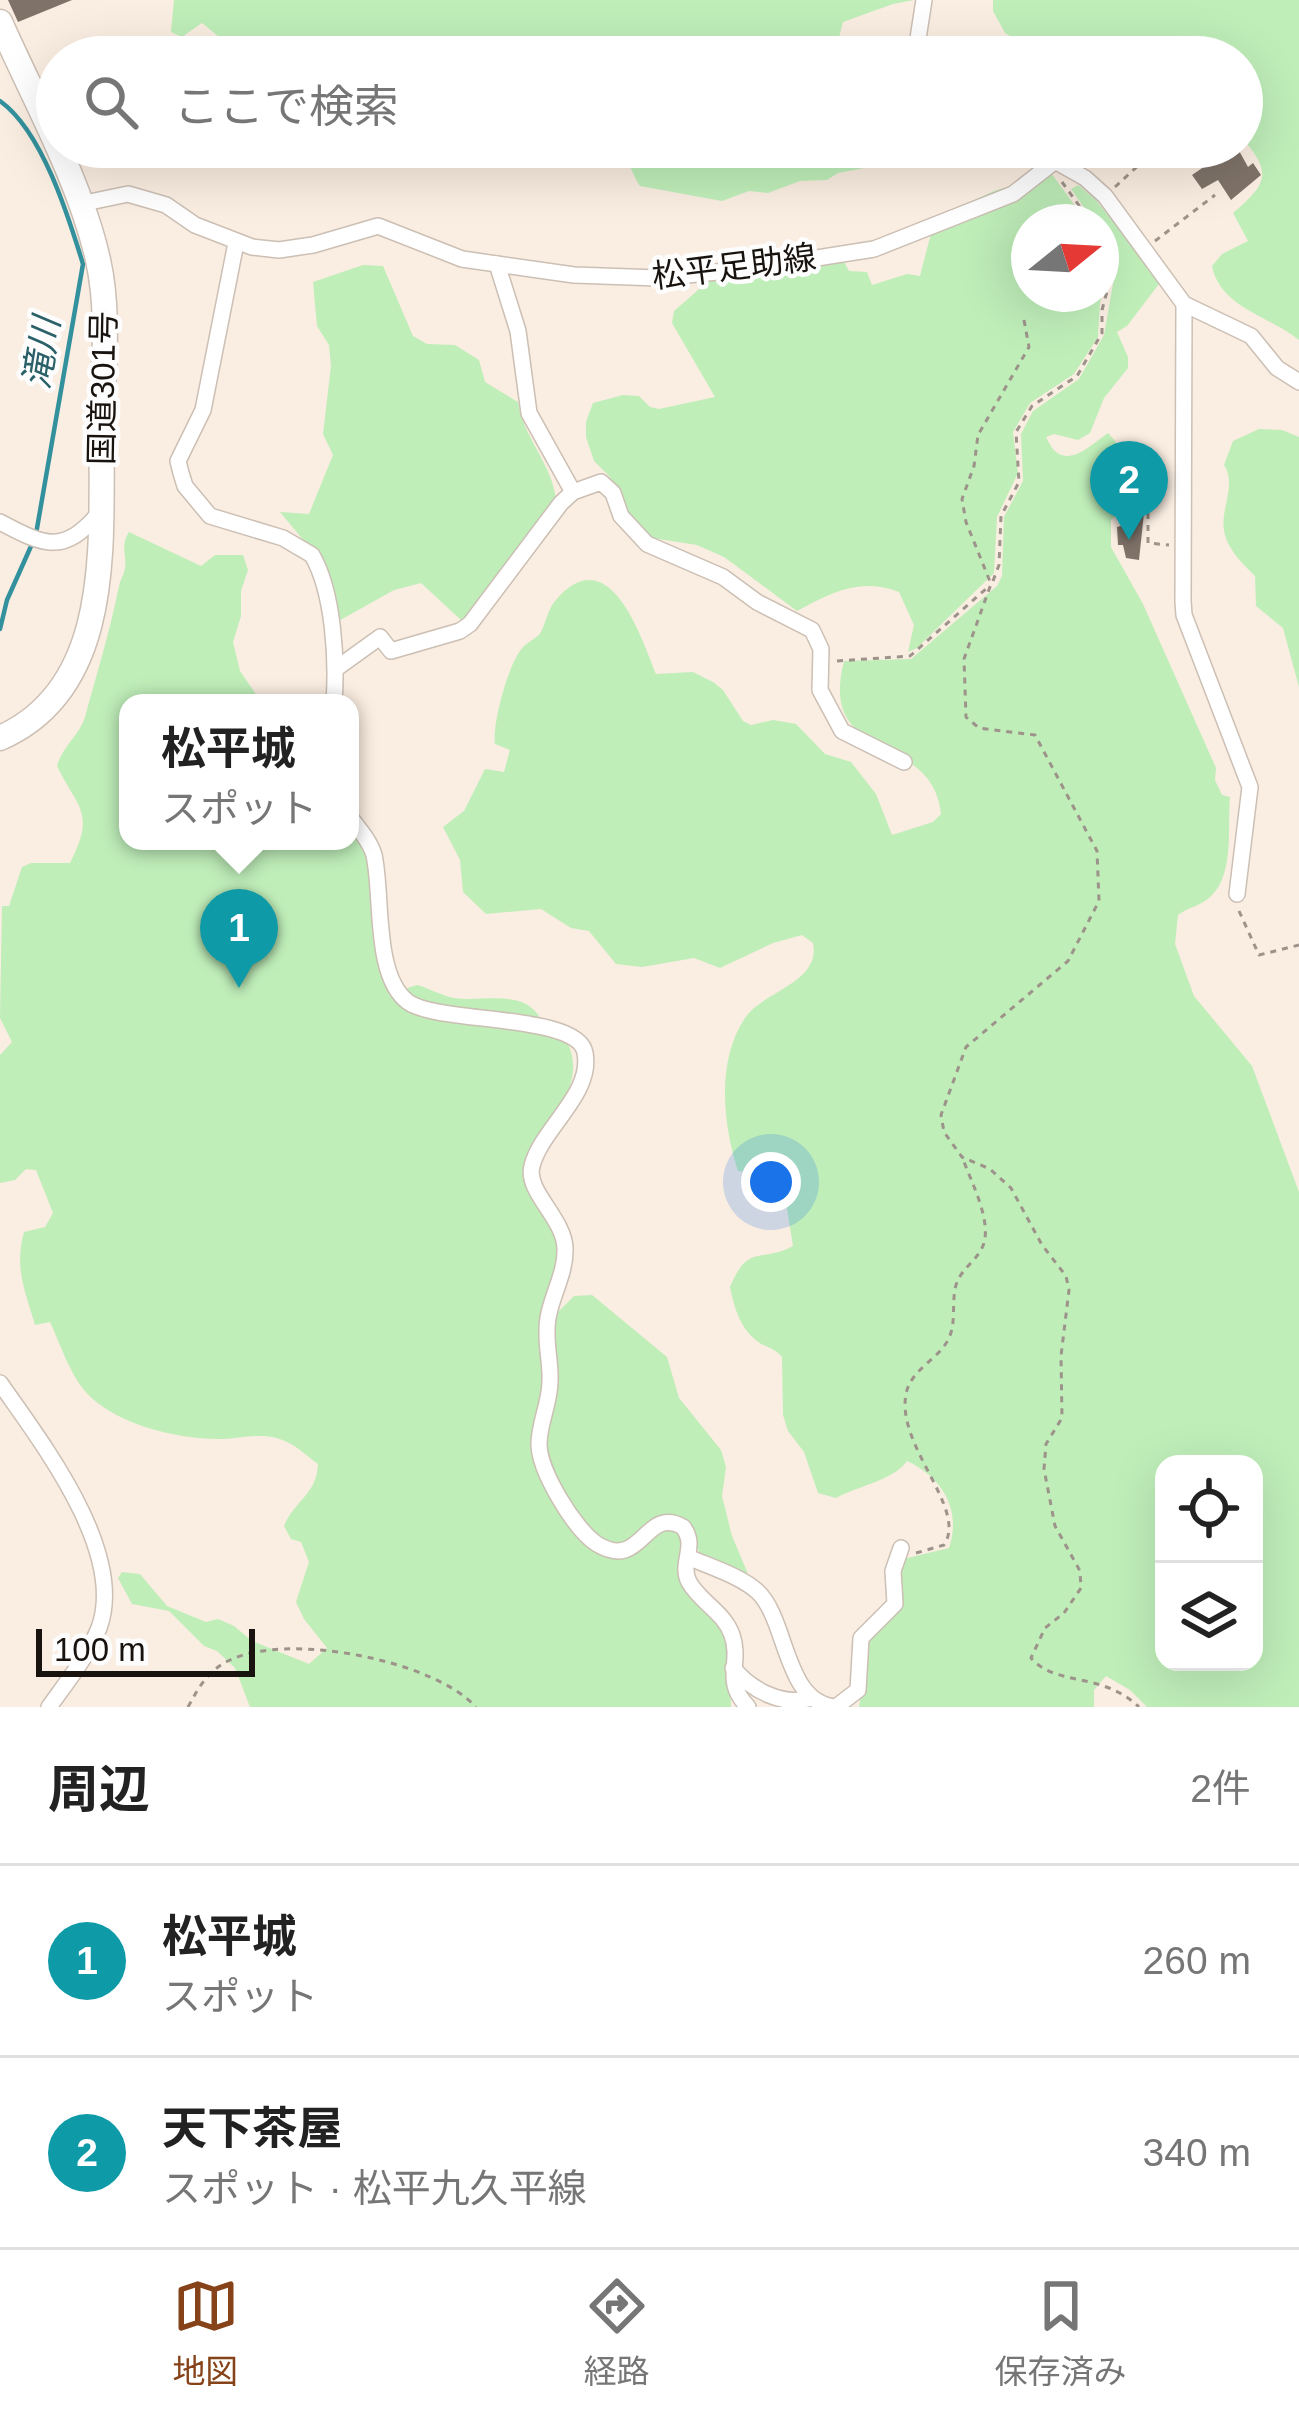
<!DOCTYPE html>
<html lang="ja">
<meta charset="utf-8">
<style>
body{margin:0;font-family:Arial,"Noto Sans JP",sans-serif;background:#f2f2f2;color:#222}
.controls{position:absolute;right:36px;bottom:36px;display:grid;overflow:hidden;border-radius:24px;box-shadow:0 12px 48px #0002}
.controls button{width:108px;height:108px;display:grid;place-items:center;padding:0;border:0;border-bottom:3px solid #e0e0e0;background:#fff;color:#222;font:60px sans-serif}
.compass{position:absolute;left:1011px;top:204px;width:108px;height:108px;border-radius:50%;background:#fff;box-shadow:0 12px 48px #0002;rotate:72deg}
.scale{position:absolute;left:36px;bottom:30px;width:219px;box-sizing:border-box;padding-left:12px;border:6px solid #18130f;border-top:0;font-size:33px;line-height:42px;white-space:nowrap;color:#18130f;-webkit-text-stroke:9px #fdfdfd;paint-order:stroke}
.you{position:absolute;left:771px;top:1182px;width:42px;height:42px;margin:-30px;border:9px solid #fff;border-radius:50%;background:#1a73e8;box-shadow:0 0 0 18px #1a73e833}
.badge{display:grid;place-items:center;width:78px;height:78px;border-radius:50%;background:#864218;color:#fff;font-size:39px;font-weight:700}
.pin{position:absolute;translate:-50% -99px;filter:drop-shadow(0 3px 6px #0008)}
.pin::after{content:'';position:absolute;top:63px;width:42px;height:36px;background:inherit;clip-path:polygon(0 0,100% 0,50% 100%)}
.popup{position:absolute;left:119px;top:694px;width:240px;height:156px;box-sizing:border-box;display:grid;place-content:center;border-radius:24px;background:#fff;filter:drop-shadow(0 3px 9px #0005);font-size:39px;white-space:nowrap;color:#767676}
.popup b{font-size:45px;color:#222}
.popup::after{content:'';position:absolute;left:50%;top:100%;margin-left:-24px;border:24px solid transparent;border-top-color:#fff}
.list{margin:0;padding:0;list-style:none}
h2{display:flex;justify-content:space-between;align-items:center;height:156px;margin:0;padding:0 48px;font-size:51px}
h2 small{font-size:39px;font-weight:400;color:#767676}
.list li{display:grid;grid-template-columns:78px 1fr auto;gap:36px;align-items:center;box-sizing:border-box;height:192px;padding:0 48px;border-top:3px solid #e0e0e0}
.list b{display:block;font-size:45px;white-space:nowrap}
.list p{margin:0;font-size:39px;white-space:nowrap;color:#767676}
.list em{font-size:39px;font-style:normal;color:#767676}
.icon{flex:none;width:66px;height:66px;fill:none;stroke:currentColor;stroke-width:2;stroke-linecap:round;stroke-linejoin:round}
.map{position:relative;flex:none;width:1299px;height:1707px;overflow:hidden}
.search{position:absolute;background:#fff;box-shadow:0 12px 48px #0002;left:36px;right:36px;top:36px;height:132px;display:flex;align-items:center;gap:30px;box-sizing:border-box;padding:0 42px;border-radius:66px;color:#767676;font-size:45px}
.sheet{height:540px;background:#fff}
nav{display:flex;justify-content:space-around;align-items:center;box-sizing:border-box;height:168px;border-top:3px solid #e0e0e0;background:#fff;font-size:33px;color:#767676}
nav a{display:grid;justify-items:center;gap:6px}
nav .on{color:#864218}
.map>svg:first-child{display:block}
</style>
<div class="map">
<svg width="1299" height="1707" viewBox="0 0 1299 1707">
<rect width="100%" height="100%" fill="#faede1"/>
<!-- green -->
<g fill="#bfeeb9" fill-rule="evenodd">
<polygon points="174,0 914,0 893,4 843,22 836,49 838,57 238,57 234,49 202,23 182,37 171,32"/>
<path d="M993,0H1299V340C1272,317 1220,308 1212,266L1222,254L1248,241L1233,213C1267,184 1273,173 1242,138V57H1103L1043,43L1020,42L1005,33L993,11Z"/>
<path d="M571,147H974L838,173L827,180L800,181L768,193L749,191L722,201L640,186C634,178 630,163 624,157C610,143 587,152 571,147Z"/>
<path d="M1051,173L1087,222H1029V294H1101V250L1109,269L1100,303L1098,337L1074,374L1030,403L1013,432L1018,473L997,517L994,573L917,648L908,652L914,625L899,592C862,577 831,592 797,611L724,557L697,545L652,538L623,509L610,477L594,461L586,437V422L593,403L623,395L639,396L650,407L659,409L715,397L672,323L674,311L713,277L844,262L849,271L867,272L872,285L907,274L920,276L935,218L994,191Z"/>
<path d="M1078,185L1095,199L1160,279L1159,284L1127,326L1117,332L1128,357V368L1104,398L1090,433L1078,440L1054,434L1046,437C1062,474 1087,448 1108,433L1121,448V472L1135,481L1139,496L1111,520V547L1143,604L1216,768L1215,780L1222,795L1230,797C1227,828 1236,881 1205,901C1196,907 1187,908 1178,915L1175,944L1194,996L1252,1066L1299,1192V1707H1147L1130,1690L1106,1676L1094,1690V1707H859L871,1631L898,1604L899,1560L949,1548C962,1510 942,1477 907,1461C894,1480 858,1486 836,1498L818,1493L804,1452L788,1431L783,1415L782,1357C774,1347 766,1348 757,1341C740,1328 734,1307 730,1287C749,1242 759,1264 793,1246L782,1178L738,1171C723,1125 716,1061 745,1018C763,991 821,983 813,943L802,935L773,943L720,968L694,958L642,967L616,964L589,931L571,928L541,909L486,914L463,892L460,860L443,827L464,811L485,769L504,772L510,750L495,744C492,724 509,660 524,646C525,645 538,636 539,635C546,625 547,610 555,601C609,537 641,637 656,674L693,672L713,682L723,690L743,721L751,725L773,720L796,724L825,754L851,762L876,794L892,835L933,822L941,814C932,729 817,766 844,661L911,659L997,586L1002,576L1004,517L1023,481L1021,434L1033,411L1079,379L1104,335L1116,267L1101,232V222H1094L1071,189ZM1164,1464H1254V1662H1164Z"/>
<path d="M363,265L383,266L413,336L427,344L455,345L479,360L485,382L518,402C523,437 552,464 556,499L474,612L461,620L421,583L394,590L335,623L309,547L280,512L309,514L333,455L323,434L331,366L329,345L317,326L313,282Z"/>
<path d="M1259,429L1282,430L1299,437V687L1283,628L1256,606L1255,576C1244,565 1229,551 1225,535C1218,511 1238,486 1224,465L1233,441Z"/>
<path d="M129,532L201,566L215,555H243L248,570L241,591V616L233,642L240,671L262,703H128V841H350V824L365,844L389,991L566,1040C589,1082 551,1119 529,1154L559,1231L562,1255L548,1378L536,1444L547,1485L613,1554L658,1527L683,1532V1563L729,1635L731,1707H250L235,1668L217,1651L204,1646L169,1611L132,1604L118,1578L122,1572L140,1574L167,1606L206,1622L218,1619L234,1626L252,1641L309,1664L327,1648L304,1619L296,1602L309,1562L301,1542L291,1539L284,1526C295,1500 317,1494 318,1464C308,1457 298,1447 287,1442C266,1431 244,1438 222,1439C179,1440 112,1424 84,1390C69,1372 60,1343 50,1322L35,1325C25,1290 14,1268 24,1232L45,1227L53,1213L36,1170L26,1169L15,1180L0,1183V1055L12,1042L0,1018L2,906H9L22,867L31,863H70C96,812 78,809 57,766C64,744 79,736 85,717C97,673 110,631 119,586C120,580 124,575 125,568C127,554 120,546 129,532Z"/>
<path d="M417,985C429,988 442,996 454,998C485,1003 528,986 543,1024L434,1008L401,990Z"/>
<polygon points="592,1295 667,1357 679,1398 721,1450 726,1467 722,1496 732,1536 751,1581 703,1559 684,1522 625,1547 599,1542 556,1484 543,1456 555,1315 574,1296"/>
</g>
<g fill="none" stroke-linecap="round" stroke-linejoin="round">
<!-- stream -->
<g stroke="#33919d" stroke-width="4.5">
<path d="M0,101C42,131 68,215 83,264L36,534"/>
<polyline points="0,629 7,600 32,544"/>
</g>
</g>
<!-- building -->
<g fill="#7f7369">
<polygon points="8,0 72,0 18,22"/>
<polygon points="1218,147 1237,147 1248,167 1253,163 1261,175 1231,200 1218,180 1202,189 1192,175 1211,162 1206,154"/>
<polygon points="1144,513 1139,560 1126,558 1123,545 1118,545 1117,527 1124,525 1124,514"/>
</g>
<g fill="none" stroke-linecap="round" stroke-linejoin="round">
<!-- minor casing -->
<g stroke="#ccbfb4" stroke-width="18">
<g id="minor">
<polyline points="920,57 917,45 924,0"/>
<polyline points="1030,147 1085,178 1105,196 1184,304 1251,336 1277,368 1299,382"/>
<polyline points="80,204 128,194 166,205 195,225 252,247 279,250 313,245 378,226 462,259 574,275 658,278 747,269 874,249 1013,194 1054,162"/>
<path d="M236,243L203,410L178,461L181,473L185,486L210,516L283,538L312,555C334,593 337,661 334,703"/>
<polyline points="497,264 518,331 529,413 573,492"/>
<polyline points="1184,304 1183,601 1184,615 1250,787 1237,894"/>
<path d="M0,522C45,546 64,555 100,512"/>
<polyline points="337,668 380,637 391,651 460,631 470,624 561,503 573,492 601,482 613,493 621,516 647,544 723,577 757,602 812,630 821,649 820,690 842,731 904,762"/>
<path d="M350,817C359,829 370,841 374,855C383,895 373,976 408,1002C438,1024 579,1013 585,1053C593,1094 541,1129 532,1166C525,1191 564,1218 565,1248C566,1273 552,1294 548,1318C544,1340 551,1360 550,1381C550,1403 539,1423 539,1444C539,1471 575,1530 597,1544C643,1572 644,1505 683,1527C698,1546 679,1563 689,1582C700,1602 724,1612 732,1635C742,1664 722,1680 748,1707"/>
<path d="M0,1383C41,1442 127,1552 99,1628C87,1657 67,1682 49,1707"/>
<path d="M688,1557C708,1566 741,1576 758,1592C788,1621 784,1703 836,1707L858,1690L861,1638L895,1604L893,1571L901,1548"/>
<path d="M733,1668C751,1690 783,1707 811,1698"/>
</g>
</g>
<!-- trunk casing -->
<g stroke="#ccbfb4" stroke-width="27">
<path id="trunk" d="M0,22C33,97 80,180 98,260C110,313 103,371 102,425C99,530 119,686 0,738"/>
</g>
<!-- path -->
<g stroke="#9d938a" stroke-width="3" stroke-dasharray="6 6" stroke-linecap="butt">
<polyline points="1062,182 1091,222"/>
<polyline points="1115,187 1142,162"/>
<polyline points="1155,241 1215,195"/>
<path d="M1024,320L1029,347L978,435L974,466L962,499L966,522L991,584L964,659L966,717L979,728L1035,735L1097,851L1099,901L1068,961L966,1047L941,1115L944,1132L962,1157L990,1169L1011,1188L1042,1245L1066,1276L1069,1290L1061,1356L1062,1418L1046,1444L1044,1469L1055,1526L1080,1571L1081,1588L1064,1613L1045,1628L1031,1658C1056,1687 1101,1671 1139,1707"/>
<polyline points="1148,501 1148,543 1169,545"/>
<polyline points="993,581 999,565 1001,516 1019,482 1016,432 1032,406 1077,376 1102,333 1102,310 1113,269 1101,238"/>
<polyline points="837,661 910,656 987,588"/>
<polyline points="1239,911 1259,955 1299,945"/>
<path d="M916,1553L944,1545C969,1508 892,1443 907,1390C914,1368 938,1359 948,1340C957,1323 951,1303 956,1285C961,1269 975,1262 982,1248C994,1224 971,1182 963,1159"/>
<path d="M188,1707C199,1687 208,1670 230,1660C288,1632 433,1660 476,1707"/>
</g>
<!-- minor -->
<use href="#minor" stroke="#fff" stroke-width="15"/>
<!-- trunk -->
<use href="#trunk" stroke="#fff" stroke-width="24"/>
</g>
<g text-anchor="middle" stroke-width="9" stroke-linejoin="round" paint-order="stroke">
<!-- street labels -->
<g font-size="33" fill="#18130f" stroke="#fdfdfd">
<text transform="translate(734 266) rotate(-7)" y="12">松平足助線</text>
<text transform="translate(102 388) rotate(-89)" y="12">国道301号</text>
</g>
<!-- water labels -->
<g font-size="36" font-style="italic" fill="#2a6068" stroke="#fdfdfd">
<text transform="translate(41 353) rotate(-81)" y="13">滝川</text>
</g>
</g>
</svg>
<div class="controls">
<button><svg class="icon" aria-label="locate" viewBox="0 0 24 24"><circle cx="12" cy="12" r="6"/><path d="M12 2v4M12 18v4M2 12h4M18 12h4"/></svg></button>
<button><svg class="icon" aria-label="layers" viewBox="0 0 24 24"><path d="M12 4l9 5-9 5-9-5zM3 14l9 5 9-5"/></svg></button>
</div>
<svg class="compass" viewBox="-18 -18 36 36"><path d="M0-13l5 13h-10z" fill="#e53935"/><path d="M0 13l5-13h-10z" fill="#767676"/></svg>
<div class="scale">100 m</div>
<div class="you"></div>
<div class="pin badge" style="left:239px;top:988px;background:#0f9aa8">1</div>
<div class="popup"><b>松平城</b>スポット</div>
<div class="pin badge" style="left:1129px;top:540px;background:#0f9aa8">2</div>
<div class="search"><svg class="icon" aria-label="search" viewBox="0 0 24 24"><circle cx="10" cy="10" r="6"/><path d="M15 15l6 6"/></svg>ここで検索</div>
</div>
<section class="sheet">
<h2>周辺<small>2件</small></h2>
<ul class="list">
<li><span class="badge" style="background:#0f9aa8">1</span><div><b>松平城</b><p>スポット</p></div><em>260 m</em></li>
<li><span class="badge" style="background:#0f9aa8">2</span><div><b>天下茶屋</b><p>スポット · 松平九久平線</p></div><em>340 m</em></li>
</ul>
</section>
<nav>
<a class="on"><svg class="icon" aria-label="map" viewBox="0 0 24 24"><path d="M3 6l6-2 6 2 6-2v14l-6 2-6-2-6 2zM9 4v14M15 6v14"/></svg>地図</a>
<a><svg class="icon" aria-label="directions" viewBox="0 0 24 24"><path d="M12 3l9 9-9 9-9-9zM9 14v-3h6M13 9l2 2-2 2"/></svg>経路</a>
<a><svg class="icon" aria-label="saved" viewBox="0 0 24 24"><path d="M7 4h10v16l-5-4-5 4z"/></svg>保存済み</a>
</nav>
